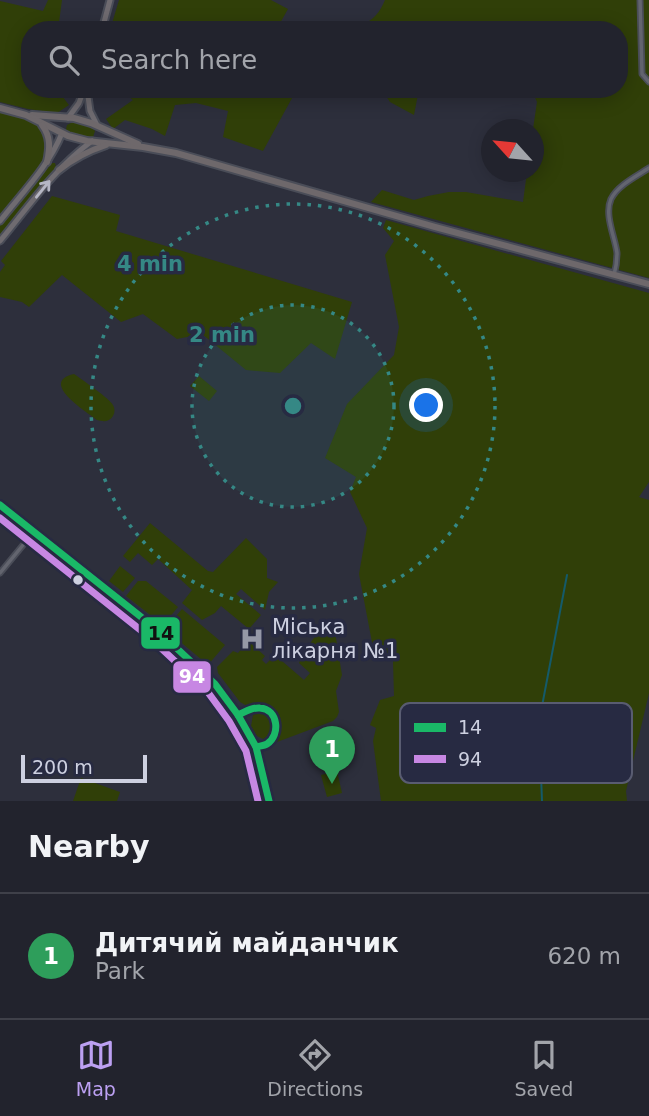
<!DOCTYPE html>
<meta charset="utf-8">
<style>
body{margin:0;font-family:"DejaVu Sans",sans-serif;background:#2e2f39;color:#f1f3f6}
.compass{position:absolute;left:481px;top:119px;width:63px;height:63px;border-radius:50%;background:#22232d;box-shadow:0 4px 18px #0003;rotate:297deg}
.scale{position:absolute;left:21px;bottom:18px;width:126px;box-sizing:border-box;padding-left:7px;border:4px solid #cdd0e0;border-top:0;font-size:19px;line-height:24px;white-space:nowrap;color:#cdd0e0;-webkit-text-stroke:5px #272a42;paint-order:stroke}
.you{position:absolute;left:427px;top:406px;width:24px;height:24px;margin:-18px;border:5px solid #fff;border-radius:50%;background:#1a73e8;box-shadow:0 0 0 10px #1a73e833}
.badge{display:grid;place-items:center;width:46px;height:46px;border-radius:50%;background:#bca0f2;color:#fff;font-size:23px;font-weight:700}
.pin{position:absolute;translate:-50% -58px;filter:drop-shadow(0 2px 4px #0008)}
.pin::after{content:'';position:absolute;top:37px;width:24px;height:21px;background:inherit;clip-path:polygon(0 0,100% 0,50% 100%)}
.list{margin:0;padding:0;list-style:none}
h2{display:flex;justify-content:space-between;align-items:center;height:91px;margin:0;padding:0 28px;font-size:30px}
h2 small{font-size:23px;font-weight:400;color:#a2a4aa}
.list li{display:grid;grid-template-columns:46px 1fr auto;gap:21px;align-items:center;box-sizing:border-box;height:126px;padding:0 28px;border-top:2px solid #3f4049}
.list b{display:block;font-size:26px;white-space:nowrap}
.list p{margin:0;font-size:23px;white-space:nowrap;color:#a2a4aa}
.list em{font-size:23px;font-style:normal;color:#a2a4aa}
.icon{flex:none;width:38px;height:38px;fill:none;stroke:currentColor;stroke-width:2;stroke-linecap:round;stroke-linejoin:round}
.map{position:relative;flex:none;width:649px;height:801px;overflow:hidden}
.search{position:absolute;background:#22232d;box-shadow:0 4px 18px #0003;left:21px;right:21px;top:21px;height:77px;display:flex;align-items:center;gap:18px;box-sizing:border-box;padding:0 24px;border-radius:28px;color:#a2a4aa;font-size:26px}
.sheet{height:217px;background:#22232d}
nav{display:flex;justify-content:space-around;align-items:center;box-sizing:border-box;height:98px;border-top:2px solid #3f4049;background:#22232d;font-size:19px;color:#a2a4aa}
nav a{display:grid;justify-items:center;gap:4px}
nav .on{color:#bca0f2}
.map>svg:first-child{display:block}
</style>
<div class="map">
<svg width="649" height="801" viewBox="0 0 649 801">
<rect width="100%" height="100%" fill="#2d2f3c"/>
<!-- green -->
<g fill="#303f08">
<polygon points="48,0 62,0 58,30 30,30 30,89 59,89 59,92 69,105 57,113 28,109 0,102 0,1 43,11"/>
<polygon points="119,0 271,0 288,9 279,25 287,30 110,30"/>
<path d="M385,0H649V278L371,202L382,190L414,200L428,196L449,192H466L523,202L527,172H534L533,129L537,102L532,91L525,89H619V30H359L361,25C373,21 380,12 385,0Z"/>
<polygon points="122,89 297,89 263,151 223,137 228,111 196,103 175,105 165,136 152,129 125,120 113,129 106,119 133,100 125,94"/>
<polygon points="384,89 419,89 414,115 390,102 384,93"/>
<polygon points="0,112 35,122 43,130 49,151 44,163 0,215"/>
<polygon points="73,122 91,127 95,131 93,137 88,139 68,133 66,129 67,125"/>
<polygon points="52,163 55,163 56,167 54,170 0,237 0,226"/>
<polygon points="52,196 120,215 116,231 352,302 335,359 311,343 280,373 246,370 202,334 177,339 143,314 121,322 62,275 29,307 22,302 0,297 0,272 5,265 1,261"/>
<polygon points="386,220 649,293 649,482 639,497 649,500 649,693 626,791 627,801 381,801 373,741 376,728 370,725 380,700 394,696 393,661 389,654 375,658 359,574 367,528 350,492 356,477 325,458 347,404 394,355 399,327 385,255 394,241 383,228"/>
<path d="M74,374L77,376C85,382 109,398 113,405C115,409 115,412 113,416C109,422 104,422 97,420C87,412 38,382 74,374Z"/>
<polygon points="199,376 217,391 209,401 190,386"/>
<polygon points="150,523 208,571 213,572 246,538 267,559 267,578 278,582 269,592 265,610 241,589 236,594 261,615 249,629 221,606 215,613 202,620 182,603 192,590 158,559 152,565 138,553 130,562 123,556"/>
<polygon points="120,566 135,578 123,592 109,581"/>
<polygon points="138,581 146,581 178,607 163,625 126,596"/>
<polygon points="182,609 225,645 208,665 165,629"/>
<path d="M333,620L342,675L336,691L339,712L337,717L333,721L277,742L281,722L280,717L270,706L261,703L247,706L240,702L218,673L217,667L233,651L238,653L248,641L265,656L262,660L266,664L275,655L304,680L310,673L299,663C307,647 317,630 333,620Z"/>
<path d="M258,711C272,716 281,732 263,739L257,736L251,726L253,715Z"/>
<polygon points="337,771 342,793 327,797 321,775"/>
<polygon points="81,778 120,792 117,801 73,801"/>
</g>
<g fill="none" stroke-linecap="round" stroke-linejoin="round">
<!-- stream -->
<polyline stroke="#145a6a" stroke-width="2" points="542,801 539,722 567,575"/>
<!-- minor casing -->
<g stroke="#4a4d58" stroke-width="7">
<g id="minor">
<polyline points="640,0 642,74 649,82"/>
<path d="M614,275C616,268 617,261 617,253C615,237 604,215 611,199C618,185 637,176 649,168"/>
<polyline points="0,573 33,533"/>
</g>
</g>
<!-- tertiary casing -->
<g stroke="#4a4d58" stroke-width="8">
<polyline id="tertiary" points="0,505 155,628 215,684 238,715 256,747 269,801"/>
</g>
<!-- primary casing -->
<g stroke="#4a4d58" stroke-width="9">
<g id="primary">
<polyline points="102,30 110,0"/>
<polyline points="87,89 90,111 97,125"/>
<polyline points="68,118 79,103 84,89"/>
<path d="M0,221C22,193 49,166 62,133"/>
<path d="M0,241C29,206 55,168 92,141"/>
</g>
</g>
<!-- trunk casing -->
<g stroke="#4a4d58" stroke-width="10">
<g id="trunk">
<polyline points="0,108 26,115 68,136 87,141 143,147 176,153 435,227 649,284"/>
<polyline points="32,115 74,118 91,123 138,144"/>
<path d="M42,125C51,137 50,148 47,162"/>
<path d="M59,170C74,158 88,151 106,145"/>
</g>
</g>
<!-- minor -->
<use href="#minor" stroke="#63656f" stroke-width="3.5"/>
<!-- tertiary -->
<use href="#tertiary" stroke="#63656f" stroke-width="4.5"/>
<!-- primary -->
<use href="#primary" stroke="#6f6b70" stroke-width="5"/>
<!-- trunk -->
<use href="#trunk" stroke="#6e686b" stroke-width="6"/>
<!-- bus-1 casing -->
<g stroke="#272a42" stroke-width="12">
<g id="bus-1">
<polyline points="0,505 155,628 215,684 238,715 256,747 269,801"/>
<path d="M238,715C245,712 252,707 260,708C278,709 281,735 267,744C264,746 259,746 256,747"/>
</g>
</g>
<!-- bus-2 casing -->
<g stroke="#272a42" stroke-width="12">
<polyline id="bus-2" points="0,518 148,636 207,691 229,721 246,751 258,801"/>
</g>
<!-- bus-1 -->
<use href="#bus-1" stroke="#1ab867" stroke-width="7"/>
<!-- bus-2 -->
<use href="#bus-2" stroke="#c787e3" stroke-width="7"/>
</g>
<!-- one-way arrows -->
<defs><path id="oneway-shaft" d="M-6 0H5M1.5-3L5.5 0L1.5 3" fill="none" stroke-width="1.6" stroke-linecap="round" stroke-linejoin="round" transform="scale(1.75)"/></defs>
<use stroke="#b6b7c4" href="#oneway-shaft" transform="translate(43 189) rotate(-51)"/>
<!-- distance rings -->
<circle cx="293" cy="406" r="101" fill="#358885" fill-opacity=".12"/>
<g fill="none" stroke="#358885" stroke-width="3.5" stroke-dasharray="3.5 7">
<circle cx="293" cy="406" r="101"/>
<circle cx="293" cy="406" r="202"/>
</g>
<!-- icons -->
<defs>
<g id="hospital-bare" transform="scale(1.89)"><path d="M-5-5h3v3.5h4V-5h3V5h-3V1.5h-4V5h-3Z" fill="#9598a7" stroke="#272a42" stroke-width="2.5" paint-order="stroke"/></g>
</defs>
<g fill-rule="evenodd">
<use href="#hospital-bare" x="252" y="639"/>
</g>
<!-- markers -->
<circle fill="#cdd0e0" stroke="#272a42" stroke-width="2.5" cx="78" cy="580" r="6"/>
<g text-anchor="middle" stroke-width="7" stroke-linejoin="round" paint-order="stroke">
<!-- poi labels -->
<g font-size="21" fill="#cdd0e0" stroke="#272a42" text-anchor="start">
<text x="272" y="634">Міська<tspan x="272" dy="24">лікарня №1</tspan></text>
</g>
</g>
<!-- legend -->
<rect x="400" y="703" width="232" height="80" rx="10" fill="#272a42" stroke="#595c71" stroke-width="2"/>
<rect x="414" y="723" width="32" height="9" fill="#1ab867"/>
<rect x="414" y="755" width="32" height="8" fill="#c787e3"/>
<g font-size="19" fill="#cdd0e0">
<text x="458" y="734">14</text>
<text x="458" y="766">94</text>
</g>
<circle cx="293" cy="406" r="10" fill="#358885" stroke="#272a42" stroke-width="3.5"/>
<g font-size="21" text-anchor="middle" font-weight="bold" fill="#358885" stroke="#272a42" stroke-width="7" stroke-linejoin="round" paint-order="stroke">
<text x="150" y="271">4 min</text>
<text x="222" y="342">2 min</text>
</g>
<g stroke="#272a42" stroke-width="2.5">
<rect x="140" y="616" width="41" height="34" rx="7" fill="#1ab867"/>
<rect x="172" y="660" width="40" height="34" rx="7" fill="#c787e3"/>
</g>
<g font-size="19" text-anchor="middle" font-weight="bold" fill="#fff">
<text x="192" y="683">94</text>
</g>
<g font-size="19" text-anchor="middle" font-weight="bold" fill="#111">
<text x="161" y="640">14</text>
</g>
</svg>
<svg class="compass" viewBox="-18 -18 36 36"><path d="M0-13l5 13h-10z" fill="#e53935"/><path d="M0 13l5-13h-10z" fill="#a2a4aa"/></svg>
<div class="scale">200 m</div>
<div class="you"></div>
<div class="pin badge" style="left:332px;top:784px;background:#2e9e5b">1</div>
<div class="search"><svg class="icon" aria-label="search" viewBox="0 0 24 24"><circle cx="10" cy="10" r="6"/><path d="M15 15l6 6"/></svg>Search here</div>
</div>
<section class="sheet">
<h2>Nearby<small></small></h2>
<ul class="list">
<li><span class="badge" style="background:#2e9e5b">1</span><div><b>Дитячий майданчик</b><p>Park</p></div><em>620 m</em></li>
</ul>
</section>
<nav>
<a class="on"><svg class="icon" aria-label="map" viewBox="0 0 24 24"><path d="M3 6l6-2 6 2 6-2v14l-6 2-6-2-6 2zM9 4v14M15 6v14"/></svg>Map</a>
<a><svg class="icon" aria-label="directions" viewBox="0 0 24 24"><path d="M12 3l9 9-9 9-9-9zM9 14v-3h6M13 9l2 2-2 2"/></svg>Directions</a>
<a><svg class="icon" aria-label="saved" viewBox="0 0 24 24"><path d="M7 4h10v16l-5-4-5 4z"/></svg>Saved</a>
</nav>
